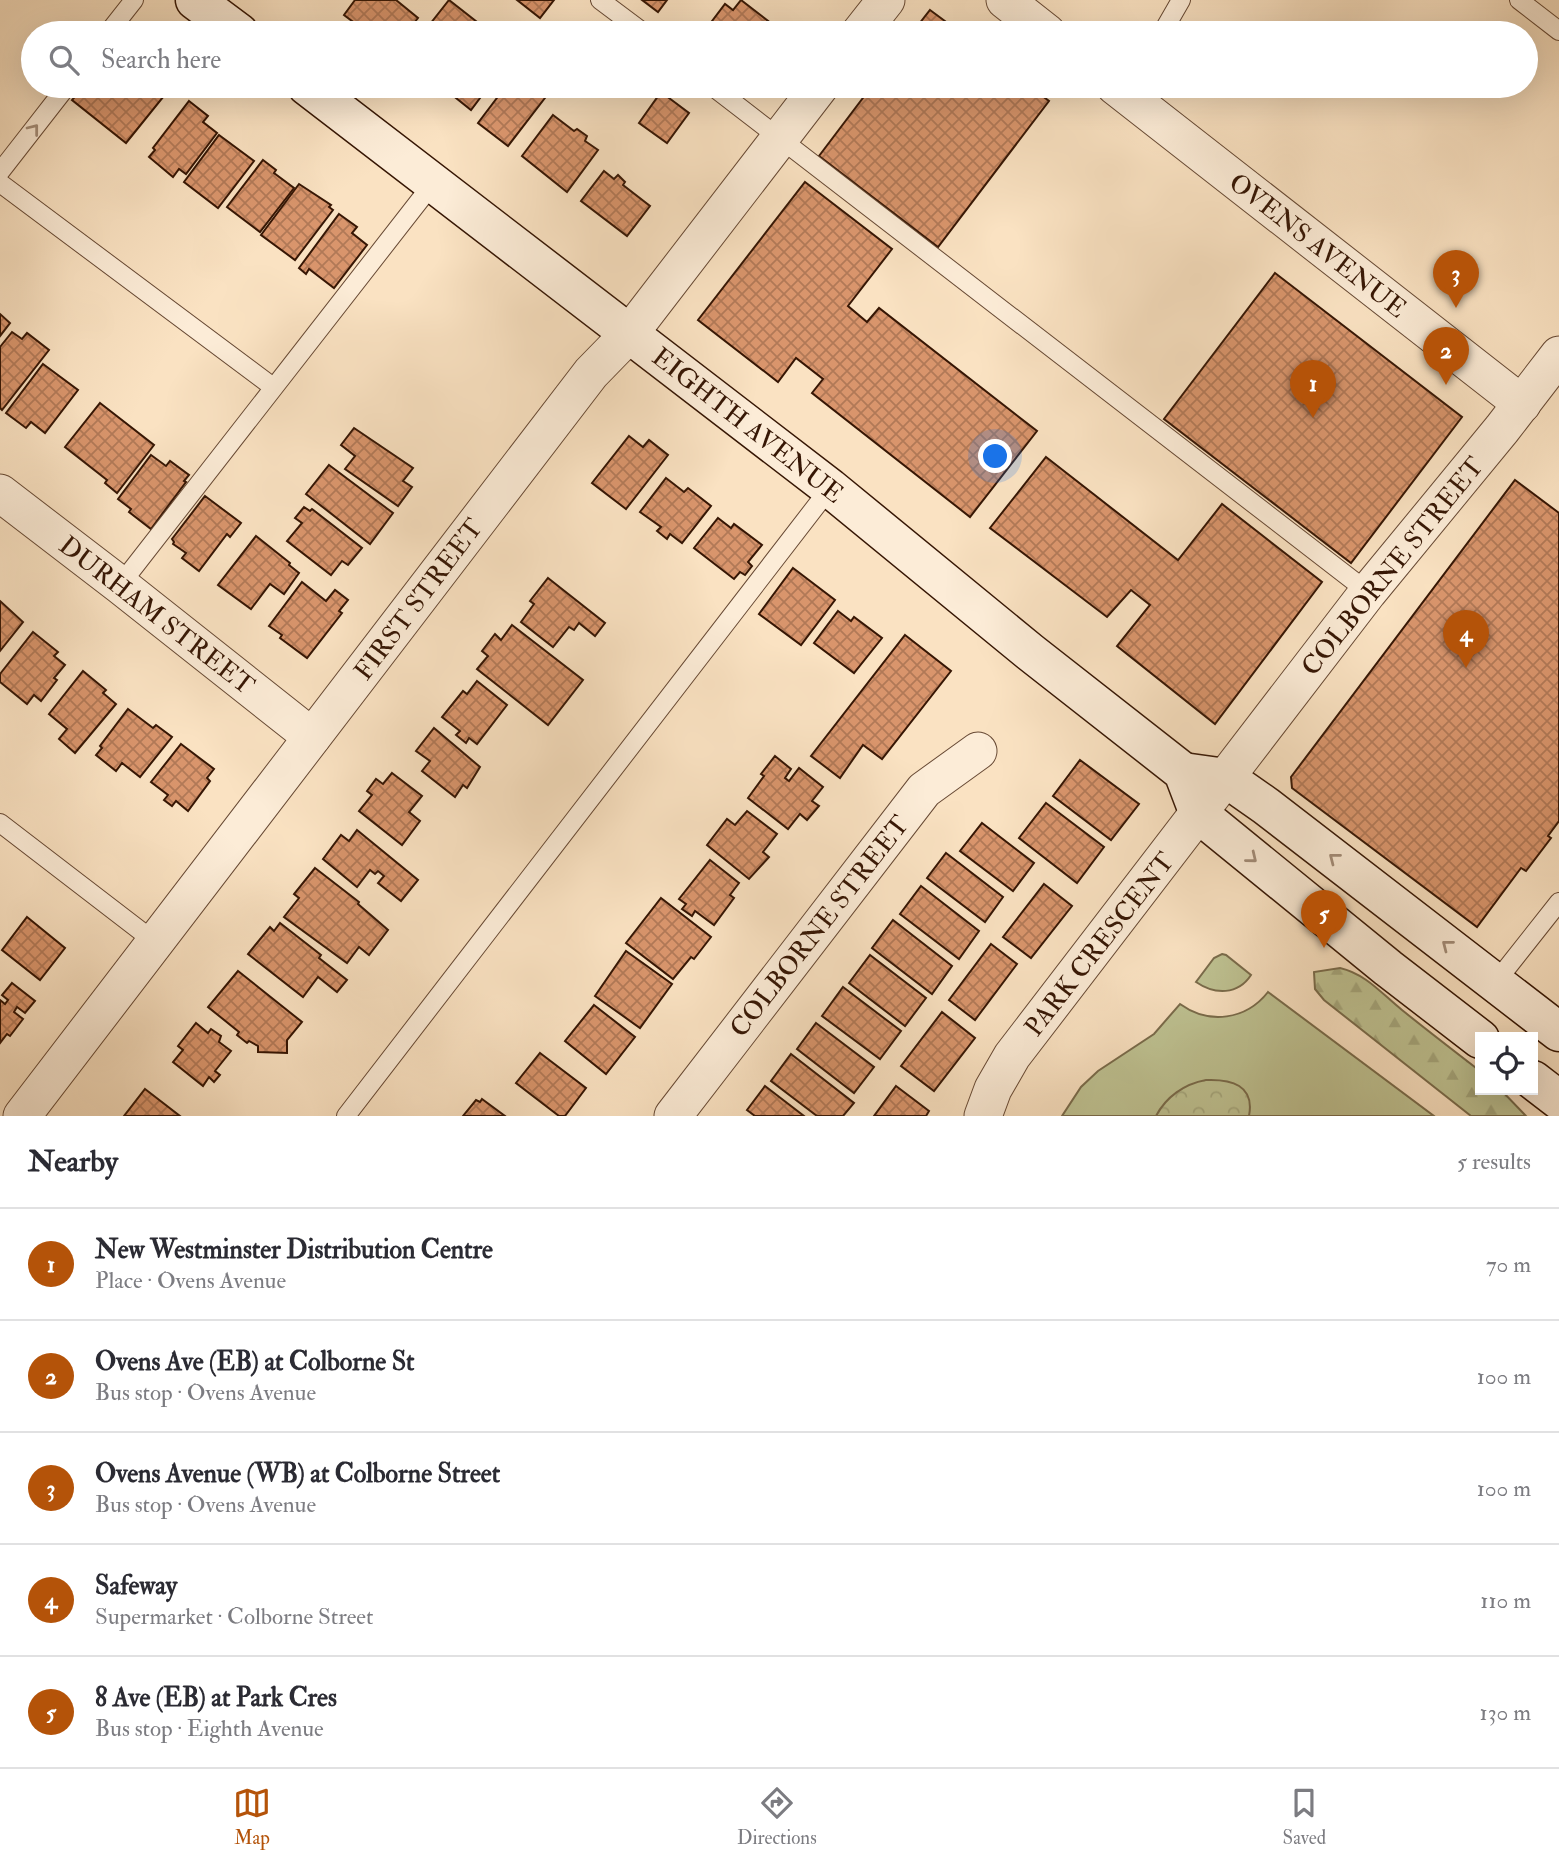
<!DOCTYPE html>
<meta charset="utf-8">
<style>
body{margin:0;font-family:"IM FELL Double Pica",serif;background:#f7f7f7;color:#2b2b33}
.controls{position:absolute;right:21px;bottom:21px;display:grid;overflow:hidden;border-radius:0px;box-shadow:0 7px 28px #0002}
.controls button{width:63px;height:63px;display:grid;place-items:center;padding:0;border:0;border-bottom:2px solid #e1e1e2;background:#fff;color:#2b2b33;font:35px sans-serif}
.you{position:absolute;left:996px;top:457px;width:24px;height:24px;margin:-18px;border:5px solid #fff;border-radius:50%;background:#1a73e8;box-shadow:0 0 0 10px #1a73e833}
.badge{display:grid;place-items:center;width:46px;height:46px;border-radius:50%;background:#b45309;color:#fff;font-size:23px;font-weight:700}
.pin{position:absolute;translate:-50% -58px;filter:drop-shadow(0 2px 4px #0008)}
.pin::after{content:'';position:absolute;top:37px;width:24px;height:21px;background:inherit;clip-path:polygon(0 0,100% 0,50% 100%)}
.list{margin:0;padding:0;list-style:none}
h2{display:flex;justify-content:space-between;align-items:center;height:91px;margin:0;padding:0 28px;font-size:30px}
h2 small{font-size:23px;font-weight:400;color:#7c7c81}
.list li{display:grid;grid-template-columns:46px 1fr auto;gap:21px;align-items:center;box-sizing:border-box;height:112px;padding:0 28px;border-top:2px solid #e1e1e2}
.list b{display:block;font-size:26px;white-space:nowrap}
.list p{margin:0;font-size:23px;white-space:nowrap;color:#7c7c81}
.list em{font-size:23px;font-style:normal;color:#7c7c81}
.icon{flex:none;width:38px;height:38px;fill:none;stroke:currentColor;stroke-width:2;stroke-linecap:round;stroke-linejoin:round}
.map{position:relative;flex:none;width:1559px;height:1116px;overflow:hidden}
.search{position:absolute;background:#fff;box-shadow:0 7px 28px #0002;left:21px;right:21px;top:21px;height:77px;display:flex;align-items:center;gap:18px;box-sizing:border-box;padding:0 24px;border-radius:38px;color:#7c7c81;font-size:26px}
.sheet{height:651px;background:#fff}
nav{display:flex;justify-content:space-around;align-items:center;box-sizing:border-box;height:98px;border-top:2px solid #e1e1e2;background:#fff;font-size:19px;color:#7c7c81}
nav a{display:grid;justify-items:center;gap:4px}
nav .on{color:#b45309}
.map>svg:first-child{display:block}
</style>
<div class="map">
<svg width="1559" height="1116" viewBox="0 0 1559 1116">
<defs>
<pattern id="forest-firs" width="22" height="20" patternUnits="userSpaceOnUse" patternTransform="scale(1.75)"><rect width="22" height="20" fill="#bfc393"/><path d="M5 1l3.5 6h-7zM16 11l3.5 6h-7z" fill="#a5a77d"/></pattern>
<pattern id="park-crowns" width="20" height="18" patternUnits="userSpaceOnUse" patternTransform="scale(1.75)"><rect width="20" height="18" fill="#bfc393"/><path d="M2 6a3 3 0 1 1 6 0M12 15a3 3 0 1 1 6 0" fill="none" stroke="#a5a77d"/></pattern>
<pattern id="building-cross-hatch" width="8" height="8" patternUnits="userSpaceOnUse" patternTransform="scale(1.75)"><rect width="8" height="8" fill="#d9956c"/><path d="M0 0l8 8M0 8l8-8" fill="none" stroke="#b17957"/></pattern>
</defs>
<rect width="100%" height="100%" fill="#fae2c2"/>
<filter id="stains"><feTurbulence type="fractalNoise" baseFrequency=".00286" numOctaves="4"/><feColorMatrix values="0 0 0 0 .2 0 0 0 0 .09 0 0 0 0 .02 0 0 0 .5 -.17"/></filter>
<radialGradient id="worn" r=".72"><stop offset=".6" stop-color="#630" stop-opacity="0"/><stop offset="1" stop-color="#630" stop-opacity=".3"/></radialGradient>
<!-- grass -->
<g fill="#bfc393" stroke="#7a6c4c" stroke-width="2">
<path d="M1222,954L1226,955L1251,975C1238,995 1215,995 1196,982L1214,958Z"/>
<path d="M1268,992L1434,1116H1062L1081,1087L1098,1071L1154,1034L1180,1004C1209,1025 1246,1020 1268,992Z"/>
</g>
<!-- forest -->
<path fill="url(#forest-firs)" stroke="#7a6c4c" stroke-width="2" d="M1340,968C1366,974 1382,994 1402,1010C1428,1031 1454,1051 1480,1071V1090H1501L1526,1116H1471L1324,1000L1315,989L1314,972Z"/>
<!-- park -->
<path fill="url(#park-crowns)" stroke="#7a6c4c" stroke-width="2" d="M1206,1080C1231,1079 1255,1085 1249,1116H1156C1166,1097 1184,1084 1206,1080Z"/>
<!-- building -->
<g fill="url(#building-cross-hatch)" stroke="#361604" stroke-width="2">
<polygon points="355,0 396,0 418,18 406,33 368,33 344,15"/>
<polygon points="449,0 477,22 469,33 423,33"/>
<polygon points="517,0 554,0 540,18"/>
<polygon points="642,0 667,0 658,12"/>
<polygon points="741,0 772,24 765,33 703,33 725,4 733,10"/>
<polygon points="930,10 961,33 912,33"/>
<polygon points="84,86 172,86 126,143 72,100"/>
<polygon points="441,86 489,86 471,110"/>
<polygon points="506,86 537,86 548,94 508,146 478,123"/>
<polygon points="872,86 1029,86 1049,101 938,247 819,156"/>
<polygon points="661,92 689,113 667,143 639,123"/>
<polygon points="189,101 208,116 203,122 217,133 186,174 179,169 173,177 149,157 155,150 153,148"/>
<polygon points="553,115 574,131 577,129 587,136 585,141 598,150 567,192 522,156"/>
<polygon points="219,135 254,161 218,208 184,182"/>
<polygon points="263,160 276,170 274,173 294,188 260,232 227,207"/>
<polygon points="604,171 614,179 618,175 625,182 623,185 650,206 627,236 581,201"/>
<polygon points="805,182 892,249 848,306 867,322 879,308 1037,431 970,517 812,393 823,379 796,358 778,382 698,320"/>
<polygon points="299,184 331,205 329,207 333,210 295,260 261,235"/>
<polygon points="339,214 357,227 352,233 367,245 334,288 309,269 306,274 299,268"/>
<polygon points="1275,273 1462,417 1351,563 1164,419"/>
<polygon points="0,314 10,323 0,336"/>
<polygon points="12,332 22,339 27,333 49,350 2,410 0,408 0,347"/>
<polygon points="43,364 78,390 45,433 31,422 26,428 6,413"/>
<polygon points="100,403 154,445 117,493 105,483 107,480 65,447"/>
<polygon points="354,428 413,468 403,481 412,487 398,506 345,469 355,456 341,445"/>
<polygon points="629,436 643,447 649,440 668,455 626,509 592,483"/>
<polygon points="151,455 166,466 170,461 189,475 184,481 186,482 151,529 129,512 131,509 118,499"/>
<polygon points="1046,457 1178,560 1222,504 1322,582 1215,724 1117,646 1150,605 1131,590 1107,617 990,528"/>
<polygon points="329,465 393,513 370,544 306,494"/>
<polygon points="666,478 684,492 688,488 711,506 682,543 670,534 667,539 657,531 661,527 640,512"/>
<polygon points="1515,480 1559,513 1559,821 1548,836 1551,838 1526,871 1521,868 1477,927 1292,788 1291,777"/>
<polygon points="205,496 241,523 230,537 227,534 199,571 182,558 186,553 173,544 174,542 172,539"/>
<polygon points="304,507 310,511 312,509 362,548 348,565 342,561 331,575 287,541 302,523 295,518"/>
<polygon points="718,518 731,528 734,524 762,545 748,562 752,566 745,575 740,572 734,579 694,548"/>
<polygon points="256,536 290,563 289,565 299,573 284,594 270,584 251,609 218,585"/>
<polygon points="793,568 835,600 801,645 759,614"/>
<polygon points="548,578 605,623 595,636 579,623 574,630 569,627 553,647 521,622 534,604 530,601"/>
<polygon points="302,582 326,601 335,590 348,600 339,611 342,613 307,658 280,638 282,635 269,626"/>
<polygon points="0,601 23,622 0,651"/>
<polygon points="838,611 851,621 854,617 882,638 854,673 814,643"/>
<polygon points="512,625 583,680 548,725 477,669 488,656 482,651 495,634 501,640"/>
<polygon points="33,632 58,652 54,656 65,665 54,678 57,680 41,701 34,695 27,704 0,682 0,674"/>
<polygon points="905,635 951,671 882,759 863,745 840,778 811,756"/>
<polygon points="83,671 106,690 103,693 116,704 75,753 59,739 67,729 49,714"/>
<polygon points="477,681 507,705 477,744 469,738 466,743 456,735 460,731 442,717 463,691 467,694"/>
<polygon points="128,709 153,728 156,725 172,737 140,777 122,763 116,771 96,755 102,748 100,746"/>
<polygon points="434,728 480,767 467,788 463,785 455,797 422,771 430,761 416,751"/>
<polygon points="181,744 214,769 207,778 210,781 188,811 176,801 172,806 164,800 168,795 151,782"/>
<polygon points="775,756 791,769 785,778 789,781 799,768 823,787 812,801 819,806 807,820 800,814 788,829 748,798 764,776 761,774"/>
<polygon points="1080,760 1139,804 1111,840 1053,796"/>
<polygon points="392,773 422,796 409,812 420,821 402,845 359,811 372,795 367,791 376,779 383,784"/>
<polygon points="1046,803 1104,847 1077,883 1019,838"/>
<polygon points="747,811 777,834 763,852 769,857 749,879 707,845 727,819 735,825"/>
<polygon points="982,823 1034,863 1013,891 960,851"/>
<polygon points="357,830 418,880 401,901 378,883 384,876 378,871 375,874 370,870 357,887 323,859 341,835 349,841"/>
<polygon points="946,853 1003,897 985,922 927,878"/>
<polygon points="710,860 739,883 730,895 734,898 714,925 695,911 692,916 682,909 686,904 679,899"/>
<polygon points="315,868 359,902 358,904 388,930 369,955 359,947 347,963 284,917 299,898 294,894"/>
<polygon points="1044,884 1072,906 1031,958 1003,937"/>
<polygon points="921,886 979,931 959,959 900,914"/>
<polygon points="661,898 711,937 694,959 691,957 673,979 626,943"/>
<polygon points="27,917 65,948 40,980 2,950"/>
<polygon points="893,920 952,966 932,994 872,948"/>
<polygon points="280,923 321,955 319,958 347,980 337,992 318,977 303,997 248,954 270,927 274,931"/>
<polygon points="991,944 1017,964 975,1020 949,1000"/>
<polygon points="626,951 672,984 640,1028 595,996"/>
<polygon points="870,955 926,998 905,1026 849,983"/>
<polygon points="238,971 302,1022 287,1040 287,1053 258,1052 258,1046 249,1041 247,1043 237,1035 239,1032 208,1007"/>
<polygon points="12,983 35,1001 25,1013 17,1007 14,1012 23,1019 10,1036 7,1034 0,1043 0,1000 5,1004 8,1000 2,995"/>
<polygon points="843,987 901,1031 880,1059 822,1016"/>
<polygon points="594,1005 635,1037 606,1074 565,1041"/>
<polygon points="942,1012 975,1038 934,1091 901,1066"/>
<polygon points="196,1023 208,1033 211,1029 221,1036 219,1042 231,1051 215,1071 220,1075 214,1082 209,1077 203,1086 173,1062 183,1050 178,1046"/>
<polygon points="816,1023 874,1067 854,1093 797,1049"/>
<polygon points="540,1053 586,1088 565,1116 559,1116 516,1083"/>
<polygon points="791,1054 854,1103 843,1116 817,1116 771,1081"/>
<polygon points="765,1086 804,1116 755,1116 747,1110"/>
<polygon points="896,1086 929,1111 926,1116 874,1116"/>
<polygon points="145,1089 180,1116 124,1116"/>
<polygon points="482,1099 505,1116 463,1116 476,1100 480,1102"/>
</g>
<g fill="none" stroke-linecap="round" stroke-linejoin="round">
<!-- lane casing -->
<g stroke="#674934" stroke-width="20">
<g id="lane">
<polyline points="600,0 644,33"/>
<polyline points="1519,0 1559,31"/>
<polyline points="108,33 134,0"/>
<polyline points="1162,33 1181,0"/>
<polyline points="712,86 1368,592"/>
<polyline points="0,172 67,86"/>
<polyline points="0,183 273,387"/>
<polyline points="120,585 434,182"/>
<polyline points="0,823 155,942"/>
<polyline points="1495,983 1559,902"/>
<polyline points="346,1116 830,488"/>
</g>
</g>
<!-- street casing -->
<g stroke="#674934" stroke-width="39">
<g id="street">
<polyline points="1005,0 1047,33"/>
<polyline points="860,33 886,0"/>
<polyline points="1115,86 1522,404"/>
<polyline points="0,493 120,585 312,737"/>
<polyline points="22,1116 591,373 630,333 820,86"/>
<polyline points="673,1116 924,790 978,751"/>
<polyline points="983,1116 993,1089 1012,1056 1368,592 1502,429 1559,355"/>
</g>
</g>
<!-- secondary casing -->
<g stroke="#361604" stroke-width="41">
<g id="secondary">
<polyline points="195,0 239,33"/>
<polyline points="307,86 830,488 1030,652 1183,772 1199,814 1388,968 1480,1039"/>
<polyline points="1183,772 1226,778 1266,806 1559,1032"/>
<polyline points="1533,1080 1559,1100"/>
</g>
</g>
<!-- lane -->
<use href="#lane" stroke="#fcecd7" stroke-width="18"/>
<!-- street -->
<use href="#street" stroke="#fcecd7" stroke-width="37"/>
<!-- secondary -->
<use href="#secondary" stroke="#fcecd7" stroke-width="38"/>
</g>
<!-- one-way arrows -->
<defs><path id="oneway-chevron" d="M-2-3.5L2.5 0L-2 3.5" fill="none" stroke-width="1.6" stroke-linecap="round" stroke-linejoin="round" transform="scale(1.75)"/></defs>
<g stroke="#a38c78">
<use href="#oneway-chevron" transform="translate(34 129) rotate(-52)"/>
<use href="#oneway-chevron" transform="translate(1252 858) rotate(39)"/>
<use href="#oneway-chevron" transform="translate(1334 858) rotate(-142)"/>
<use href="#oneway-chevron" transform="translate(1447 945) rotate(-142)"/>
</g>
<g text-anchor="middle" stroke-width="5" stroke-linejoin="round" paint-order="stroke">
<!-- street labels -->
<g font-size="26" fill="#361604" stroke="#fcecd7">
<text transform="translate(1318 245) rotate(38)" y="9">OVENS AVENUE</text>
<text transform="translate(748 425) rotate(38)" y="9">EIGHTH AVENUE</text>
<text transform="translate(1392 566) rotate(-51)" y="9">COLBORNE STREET</text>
<text transform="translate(418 599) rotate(-53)" y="9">FIRST STREET</text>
<text transform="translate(157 615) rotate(38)" y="9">DURHAM STREET</text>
<text transform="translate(819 926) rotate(-52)" y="9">COLBORNE STREET</text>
<text transform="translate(1099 944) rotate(-52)" y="9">PARK CRESCENT</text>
</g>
</g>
<rect width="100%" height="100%" filter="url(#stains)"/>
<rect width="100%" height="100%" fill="url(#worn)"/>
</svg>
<div class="controls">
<button><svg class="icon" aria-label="locate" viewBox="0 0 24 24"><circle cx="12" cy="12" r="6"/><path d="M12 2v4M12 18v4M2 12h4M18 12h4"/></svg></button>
</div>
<div class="you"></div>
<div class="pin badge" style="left:1313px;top:418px">1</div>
<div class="pin badge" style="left:1446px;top:385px">2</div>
<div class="pin badge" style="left:1456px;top:308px">3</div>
<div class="pin badge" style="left:1466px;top:668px">4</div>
<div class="pin badge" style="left:1324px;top:948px">5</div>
<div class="search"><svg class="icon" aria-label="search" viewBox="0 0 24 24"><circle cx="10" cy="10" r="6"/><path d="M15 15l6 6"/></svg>Search here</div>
</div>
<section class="sheet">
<h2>Nearby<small>5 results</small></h2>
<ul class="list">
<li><span class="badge">1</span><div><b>New Westminster Distribution Centre</b><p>Place · Ovens Avenue</p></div><em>70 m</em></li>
<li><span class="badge">2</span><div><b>Ovens Ave (EB) at Colborne St</b><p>Bus stop · Ovens Avenue</p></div><em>100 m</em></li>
<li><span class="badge">3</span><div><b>Ovens Avenue (WB) at Colborne Street</b><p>Bus stop · Ovens Avenue</p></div><em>100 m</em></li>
<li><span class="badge">4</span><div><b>Safeway</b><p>Supermarket · Colborne Street</p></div><em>110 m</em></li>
<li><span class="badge">5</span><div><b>8 Ave (EB) at Park Cres</b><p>Bus stop · Eighth Avenue</p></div><em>130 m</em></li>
</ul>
</section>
<nav>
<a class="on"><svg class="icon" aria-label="map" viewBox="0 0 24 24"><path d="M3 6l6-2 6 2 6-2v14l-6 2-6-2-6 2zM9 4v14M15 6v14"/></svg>Map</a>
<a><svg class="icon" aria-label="directions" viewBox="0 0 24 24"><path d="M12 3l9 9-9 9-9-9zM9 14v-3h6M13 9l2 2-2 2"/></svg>Directions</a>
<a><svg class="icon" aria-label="saved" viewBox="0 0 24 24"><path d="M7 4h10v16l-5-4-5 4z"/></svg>Saved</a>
</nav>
